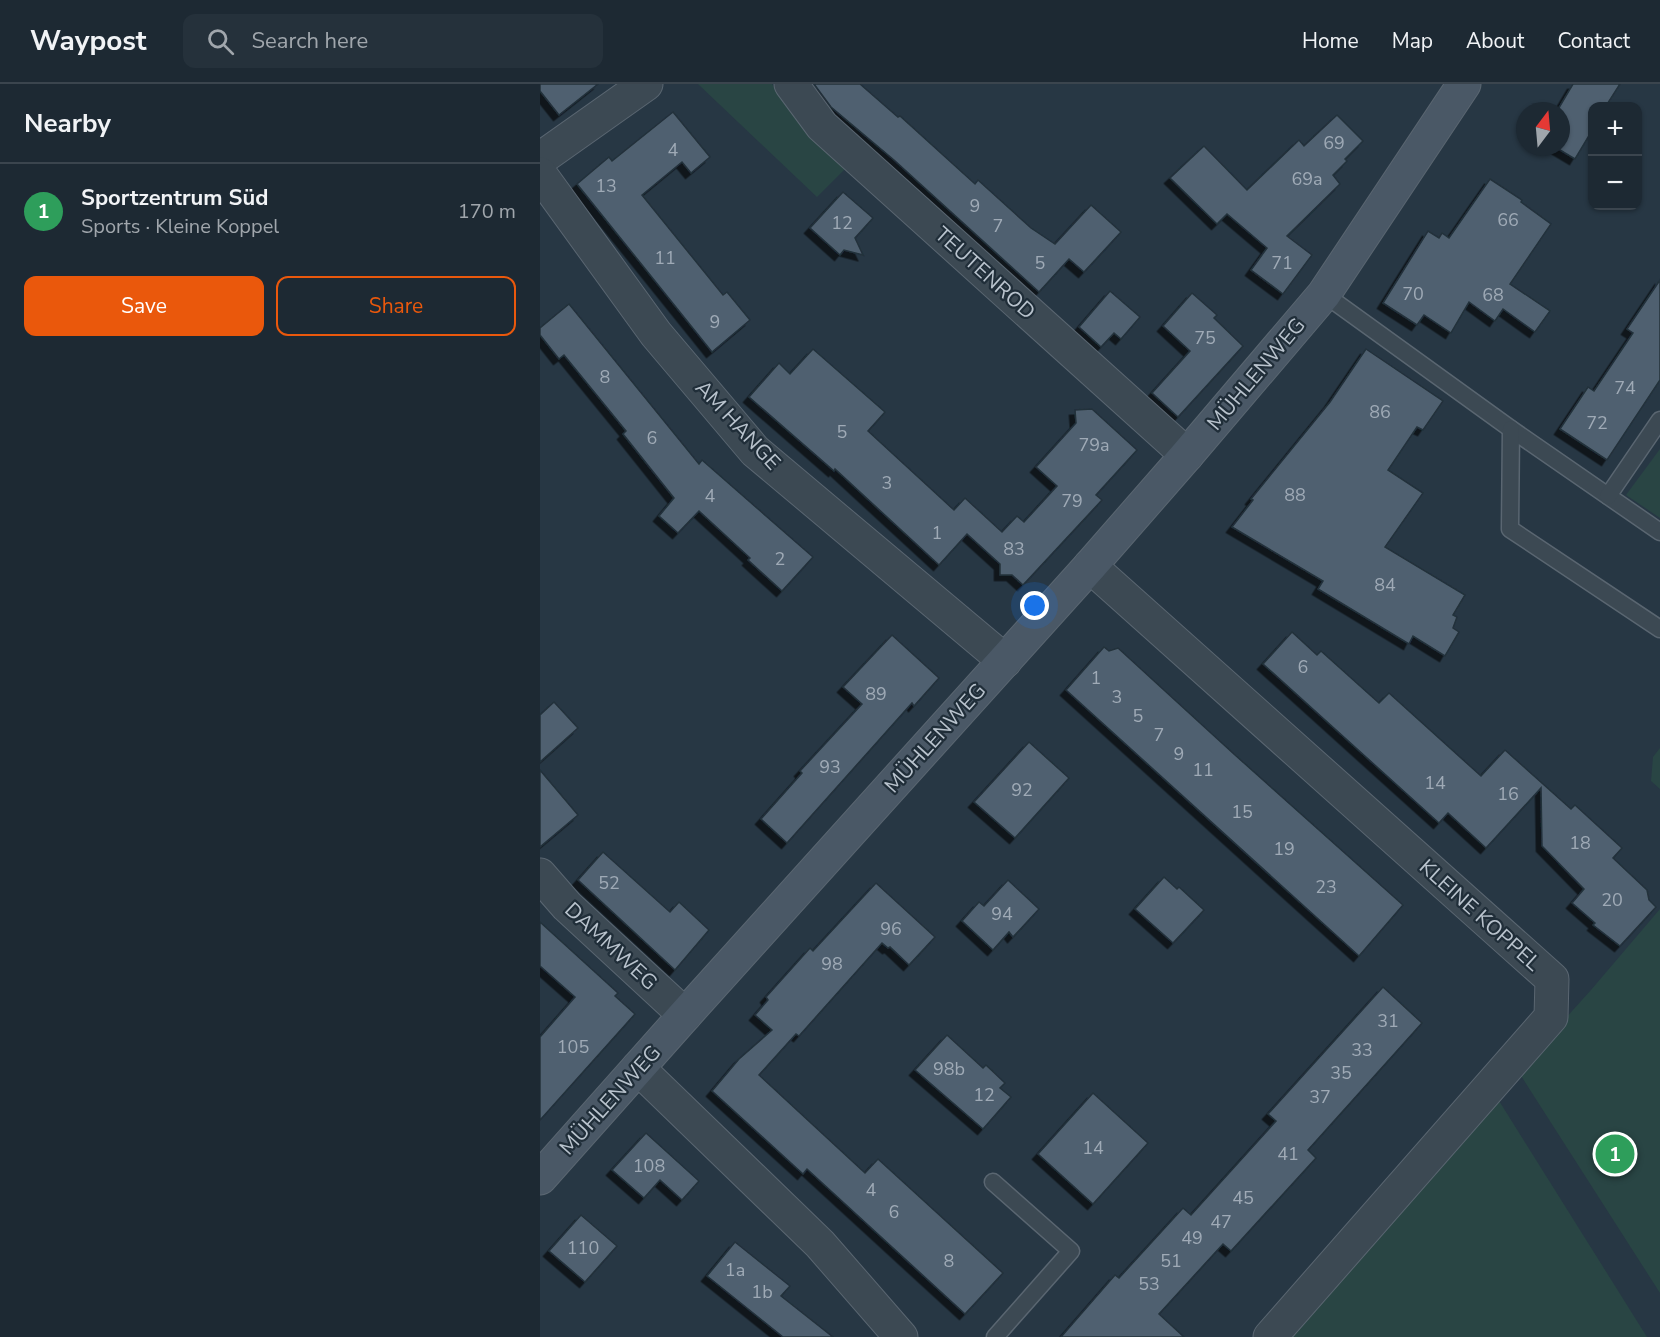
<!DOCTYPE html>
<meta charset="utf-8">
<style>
body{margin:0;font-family:"Nunito Sans",sans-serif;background:#25313b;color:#f1f3f6}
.controls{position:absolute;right:18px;top:18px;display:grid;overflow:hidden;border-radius:12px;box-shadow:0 2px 4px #0004}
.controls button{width:54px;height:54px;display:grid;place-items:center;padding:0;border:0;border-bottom:2px solid #3b454e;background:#1d2933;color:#f1f3f6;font:30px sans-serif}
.compass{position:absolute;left:976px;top:18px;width:54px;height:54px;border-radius:50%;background:#1d2933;box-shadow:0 2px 4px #0004;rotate:16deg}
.you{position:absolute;left:495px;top:522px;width:21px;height:21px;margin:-15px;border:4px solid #fff;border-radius:50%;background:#1a73e8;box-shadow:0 0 0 9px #1a73e833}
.badge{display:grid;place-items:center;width:39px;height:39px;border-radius:50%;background:#ea580c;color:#fff;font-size:20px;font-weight:700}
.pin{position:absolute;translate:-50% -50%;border:3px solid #fff;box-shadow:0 2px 6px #0006}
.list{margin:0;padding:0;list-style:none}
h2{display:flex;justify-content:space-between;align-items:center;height:78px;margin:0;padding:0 24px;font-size:26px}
h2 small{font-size:20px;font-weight:400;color:#a0a6ac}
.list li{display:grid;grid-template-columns:39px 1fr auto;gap:18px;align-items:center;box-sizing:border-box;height:96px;padding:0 24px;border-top:2px solid #3b454e}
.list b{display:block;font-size:22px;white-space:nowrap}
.list p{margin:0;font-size:20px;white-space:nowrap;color:#a0a6ac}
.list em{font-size:20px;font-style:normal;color:#a0a6ac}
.actions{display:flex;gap:12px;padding:18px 24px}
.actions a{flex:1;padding:14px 0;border:2px solid #ea580c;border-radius:12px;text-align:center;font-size:21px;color:#ea580c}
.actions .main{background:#ea580c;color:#fff}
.icon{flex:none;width:33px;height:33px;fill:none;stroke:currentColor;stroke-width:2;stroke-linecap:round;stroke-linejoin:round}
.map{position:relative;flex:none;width:1120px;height:1253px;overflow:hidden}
header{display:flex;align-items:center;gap:36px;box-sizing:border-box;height:84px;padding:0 30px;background:#1d2933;border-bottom:2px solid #3b454e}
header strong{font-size:28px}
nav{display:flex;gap:33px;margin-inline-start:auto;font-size:21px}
.search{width:420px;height:54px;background:#25313b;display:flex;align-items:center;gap:15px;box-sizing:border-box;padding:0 21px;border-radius:12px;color:#a0a6ac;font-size:22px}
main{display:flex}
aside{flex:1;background:#1d2933}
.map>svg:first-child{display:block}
</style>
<header>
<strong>Waypost</strong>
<div class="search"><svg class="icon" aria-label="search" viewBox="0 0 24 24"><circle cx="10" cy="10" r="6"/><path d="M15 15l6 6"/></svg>Search here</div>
<nav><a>Home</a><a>Map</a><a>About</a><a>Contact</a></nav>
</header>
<main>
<aside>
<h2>Nearby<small></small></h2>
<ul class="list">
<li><span class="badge" style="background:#2e9e5b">1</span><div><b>Sportzentrum Süd</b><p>Sports · Kleine Koppel</p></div><em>170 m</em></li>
</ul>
<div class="actions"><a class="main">Save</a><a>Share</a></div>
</aside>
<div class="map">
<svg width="1120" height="1253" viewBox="0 0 1120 1253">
<defs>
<filter id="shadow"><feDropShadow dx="-5.5" dy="5.5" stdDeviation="0" flood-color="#0009"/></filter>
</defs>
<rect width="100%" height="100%" fill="#273744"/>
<!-- green -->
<g fill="#294544">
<polygon points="158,0 232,0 254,31 306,84 277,113"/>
<polygon points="1120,365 1120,434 1086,411"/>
<polygon points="1120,664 1120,705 1111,697 1113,673"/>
<polygon points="1120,825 1120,1209 978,987 1051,906"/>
<polygon points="956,1012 1107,1253 745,1253"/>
</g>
<!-- building -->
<g fill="#50616f" stroke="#22303b" stroke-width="1.5" filter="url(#shadow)">
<polygon points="0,0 58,0 19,31 0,7"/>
<polygon points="274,0 320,0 358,33 360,32 435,100 438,96 491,144 515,160 551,121 581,148 544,188 529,175 499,208 354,76 291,23"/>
<polygon points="1033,0 1080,0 1066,22 1053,22 1053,45 1035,75 1015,63 1021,63 1021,27 1017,27"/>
<polygon points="133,28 170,73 151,89 142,78 102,111 183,211 187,208 210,236 172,268 37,100 69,73 72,77"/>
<polygon points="797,31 823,57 805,75 807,77 793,91 800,100 747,152 772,171 743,210 711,186 727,164 687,130 677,140 630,94 664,62 707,106 759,56 764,62"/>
<polygon points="950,95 982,116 981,118 1011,140 970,200 1010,227 995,248 963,225 955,237 929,218 911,249 884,231 877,241 843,219 888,147 899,154 902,149 909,154"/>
<polygon points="303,108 333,134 315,154 323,171 304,166 300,171 270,144"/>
<polygon points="1120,196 1120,296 1067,376 1020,345 1048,303 1054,307 1093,249 1087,245"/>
<polygon points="570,207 600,233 581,255 574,249 561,263 539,243"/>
<polygon points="652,209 677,231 674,234 703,262 638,333 612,309 650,267 623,242"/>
<polygon points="29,220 159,380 162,376 273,473 242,507 208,476 210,474 159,427 138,449 119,432 134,414 83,350 86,347 24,271 19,275 0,251 0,244"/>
<polygon points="273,265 345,328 328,347 414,426 425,414 462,448 477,432 484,438 517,402 496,383 536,339 535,326 552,325 597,366 556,411 562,416 483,501 472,491 460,491 460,480 427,450 399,481 295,385 294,387 209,313 239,279 250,290"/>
<polygon points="826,265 903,317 883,346 877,343 848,386 883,409 845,463 925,511 913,531 917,533 913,544 919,548 905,572 873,552 869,560 778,505 783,497 692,443 713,416 711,415 790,318"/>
<polygon points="752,548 777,571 781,567 839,619 849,609 941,692 965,666 1031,725 1035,721 1082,764 1073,774 1107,806 1109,816 1116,823 1080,862 1053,841 1055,839 1032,819 1044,805 1002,762 1001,704 946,764 908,729 899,739 723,580"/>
<polygon points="352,551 399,594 374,622 372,619 247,759 221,735 262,689 260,687 322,620 303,603"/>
<polygon points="564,563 569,567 578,564 695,671 863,821 819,872 526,606"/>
<polygon points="14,618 38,644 0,678 0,631"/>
<polygon points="489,658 529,694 475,754 434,718"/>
<polygon points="0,686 38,731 0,763"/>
<polygon points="63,768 130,828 139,818 169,846 135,886 38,796"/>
<polygon points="624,793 637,805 639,803 664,826 633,859 595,825"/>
<polygon points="468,796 499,825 473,853 469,848 453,866 422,837 439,818 444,822"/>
<polygon points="336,799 395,853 369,881 350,863 348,864 342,859 259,952 256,950 219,991 325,1089 338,1075 463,1189 425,1230 267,1085 263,1090 172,1007 199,975 232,946 215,931 228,916 226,913 270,864 273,867"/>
<polygon points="0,838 78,909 75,912 95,930 0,1036 0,953 35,913 0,882"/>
<polygon points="843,903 882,939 768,1066 776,1074 691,1167 683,1160 619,1230 644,1253 521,1253 575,1191 579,1194 643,1124 651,1131 736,1037 728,1030"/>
<polygon points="407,951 443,984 446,981 465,999 460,1004 471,1013 443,1045 375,986"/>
<polygon points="553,1009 608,1059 553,1120 498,1070"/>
<polygon points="106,1049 159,1097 142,1116 120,1096 104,1114 72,1086"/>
<polygon points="41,1131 77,1162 45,1198 9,1167"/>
<polygon points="195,1158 250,1202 241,1212 293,1253 243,1253 167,1192"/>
</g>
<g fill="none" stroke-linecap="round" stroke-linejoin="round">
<!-- lane casing -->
<g stroke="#5a6671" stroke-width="19">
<g id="lane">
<polyline points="784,210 971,345 1120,448"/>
<polyline points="971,345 970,445 1120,545"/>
<polyline points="1068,412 1120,336"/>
<polyline points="453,1098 531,1167 455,1253"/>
</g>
</g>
<!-- street casing -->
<g stroke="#5a6671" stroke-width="35">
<g id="street">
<polyline points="251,0 282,42 647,371"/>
<polyline points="0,75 106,0"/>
<polyline points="0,90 116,250 215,367 465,577"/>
<polyline points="550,482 1012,895 1011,933 730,1253"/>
<polyline points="0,791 27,822 145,931"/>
<polyline points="98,984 280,1160 361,1253"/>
</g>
</g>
<!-- secondary casing -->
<g stroke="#5a6671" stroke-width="35">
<polyline id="secondary" points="0,1094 145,931 550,482 647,371 784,210 924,0"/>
</g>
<!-- lane -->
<use href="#lane" stroke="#3c4953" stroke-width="16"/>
<!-- street -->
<use href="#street" stroke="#3c4953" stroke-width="33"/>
<!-- secondary -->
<use href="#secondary" stroke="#4a5866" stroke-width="33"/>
</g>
<g text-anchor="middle" stroke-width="4.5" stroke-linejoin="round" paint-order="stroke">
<!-- number labels -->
<g font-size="18" fill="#9faab6">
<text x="794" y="65">69</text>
<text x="133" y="72">4</text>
<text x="767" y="101">69a</text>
<text x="66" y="108">13</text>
<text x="435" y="128">9</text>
<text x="968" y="142">66</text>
<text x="302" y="145">12</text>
<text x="458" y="148">7</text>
<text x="125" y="180">11</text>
<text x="500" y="185">5</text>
<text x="742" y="185">71</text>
<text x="873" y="216">70</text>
<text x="953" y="217">68</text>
<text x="175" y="244">9</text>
<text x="665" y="260">75</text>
<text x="65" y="299">8</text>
<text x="1085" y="310">74</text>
<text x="840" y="334">86</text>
<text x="1057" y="345">72</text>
<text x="302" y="354">5</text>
<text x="112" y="360">6</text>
<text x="554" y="367">79a</text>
<text x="347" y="405">3</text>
<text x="755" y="417">88</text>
<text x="170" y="418">4</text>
<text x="532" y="423">79</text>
<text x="397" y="455">1</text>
<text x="474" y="471">83</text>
<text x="240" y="481">2</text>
<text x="845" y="507">84</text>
<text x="763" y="589">6</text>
<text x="556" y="600">1</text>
<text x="336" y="616">89</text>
<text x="577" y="619">3</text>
<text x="598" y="638">5</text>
<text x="619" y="657">7</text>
<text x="639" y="676">9</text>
<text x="290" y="689">93</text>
<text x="663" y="692">11</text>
<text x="895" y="705">14</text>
<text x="482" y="712">92</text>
<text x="968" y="716">16</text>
<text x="702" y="734">15</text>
<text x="1040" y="765">18</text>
<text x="744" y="771">19</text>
<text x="69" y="805">52</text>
<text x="786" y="809">23</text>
<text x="1072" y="822">20</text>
<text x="462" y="836">94</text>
<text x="351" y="851">96</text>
<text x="292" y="886">98</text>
<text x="848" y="943">31</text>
<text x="33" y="969">105</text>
<text x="822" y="972">33</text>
<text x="409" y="991">98b</text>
<text x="801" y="995">35</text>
<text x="444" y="1017">12</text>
<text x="780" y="1019">37</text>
<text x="553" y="1070">14</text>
<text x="748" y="1076">41</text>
<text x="109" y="1088">108</text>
<text x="331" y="1112">4</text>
<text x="703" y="1120">45</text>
<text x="354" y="1134">6</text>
<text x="681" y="1144">47</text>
<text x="652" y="1160">49</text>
<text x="43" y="1170">110</text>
<text x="409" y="1183">8</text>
<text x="631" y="1183">51</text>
<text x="195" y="1192">1a</text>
<text x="609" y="1206">53</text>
<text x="222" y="1214">1b</text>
</g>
<!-- street labels -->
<g font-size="21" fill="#b9c3cd" stroke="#202e39">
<text transform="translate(445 189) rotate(42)" y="7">TEUTENROD</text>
<text transform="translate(716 290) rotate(-50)" y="7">MÜHLENWEG</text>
<text transform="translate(198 341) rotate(47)" y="7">AM HANGE</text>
<text transform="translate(395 654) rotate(-48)" y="7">MÜHLENWEG</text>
<text transform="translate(940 831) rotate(42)" y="7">KLEINE KOPPEL</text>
<text transform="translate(71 862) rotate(43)" y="7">DAMMWEG</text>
<text transform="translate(70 1016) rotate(-48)" y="7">MÜHLENWEG</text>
</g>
</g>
</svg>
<div class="controls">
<button>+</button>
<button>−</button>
</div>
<svg class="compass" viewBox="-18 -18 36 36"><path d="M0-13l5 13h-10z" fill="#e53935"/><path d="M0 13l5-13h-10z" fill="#a0a6ac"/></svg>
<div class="you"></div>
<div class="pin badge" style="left:1075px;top:1070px;background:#2e9e5b">1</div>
</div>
</main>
